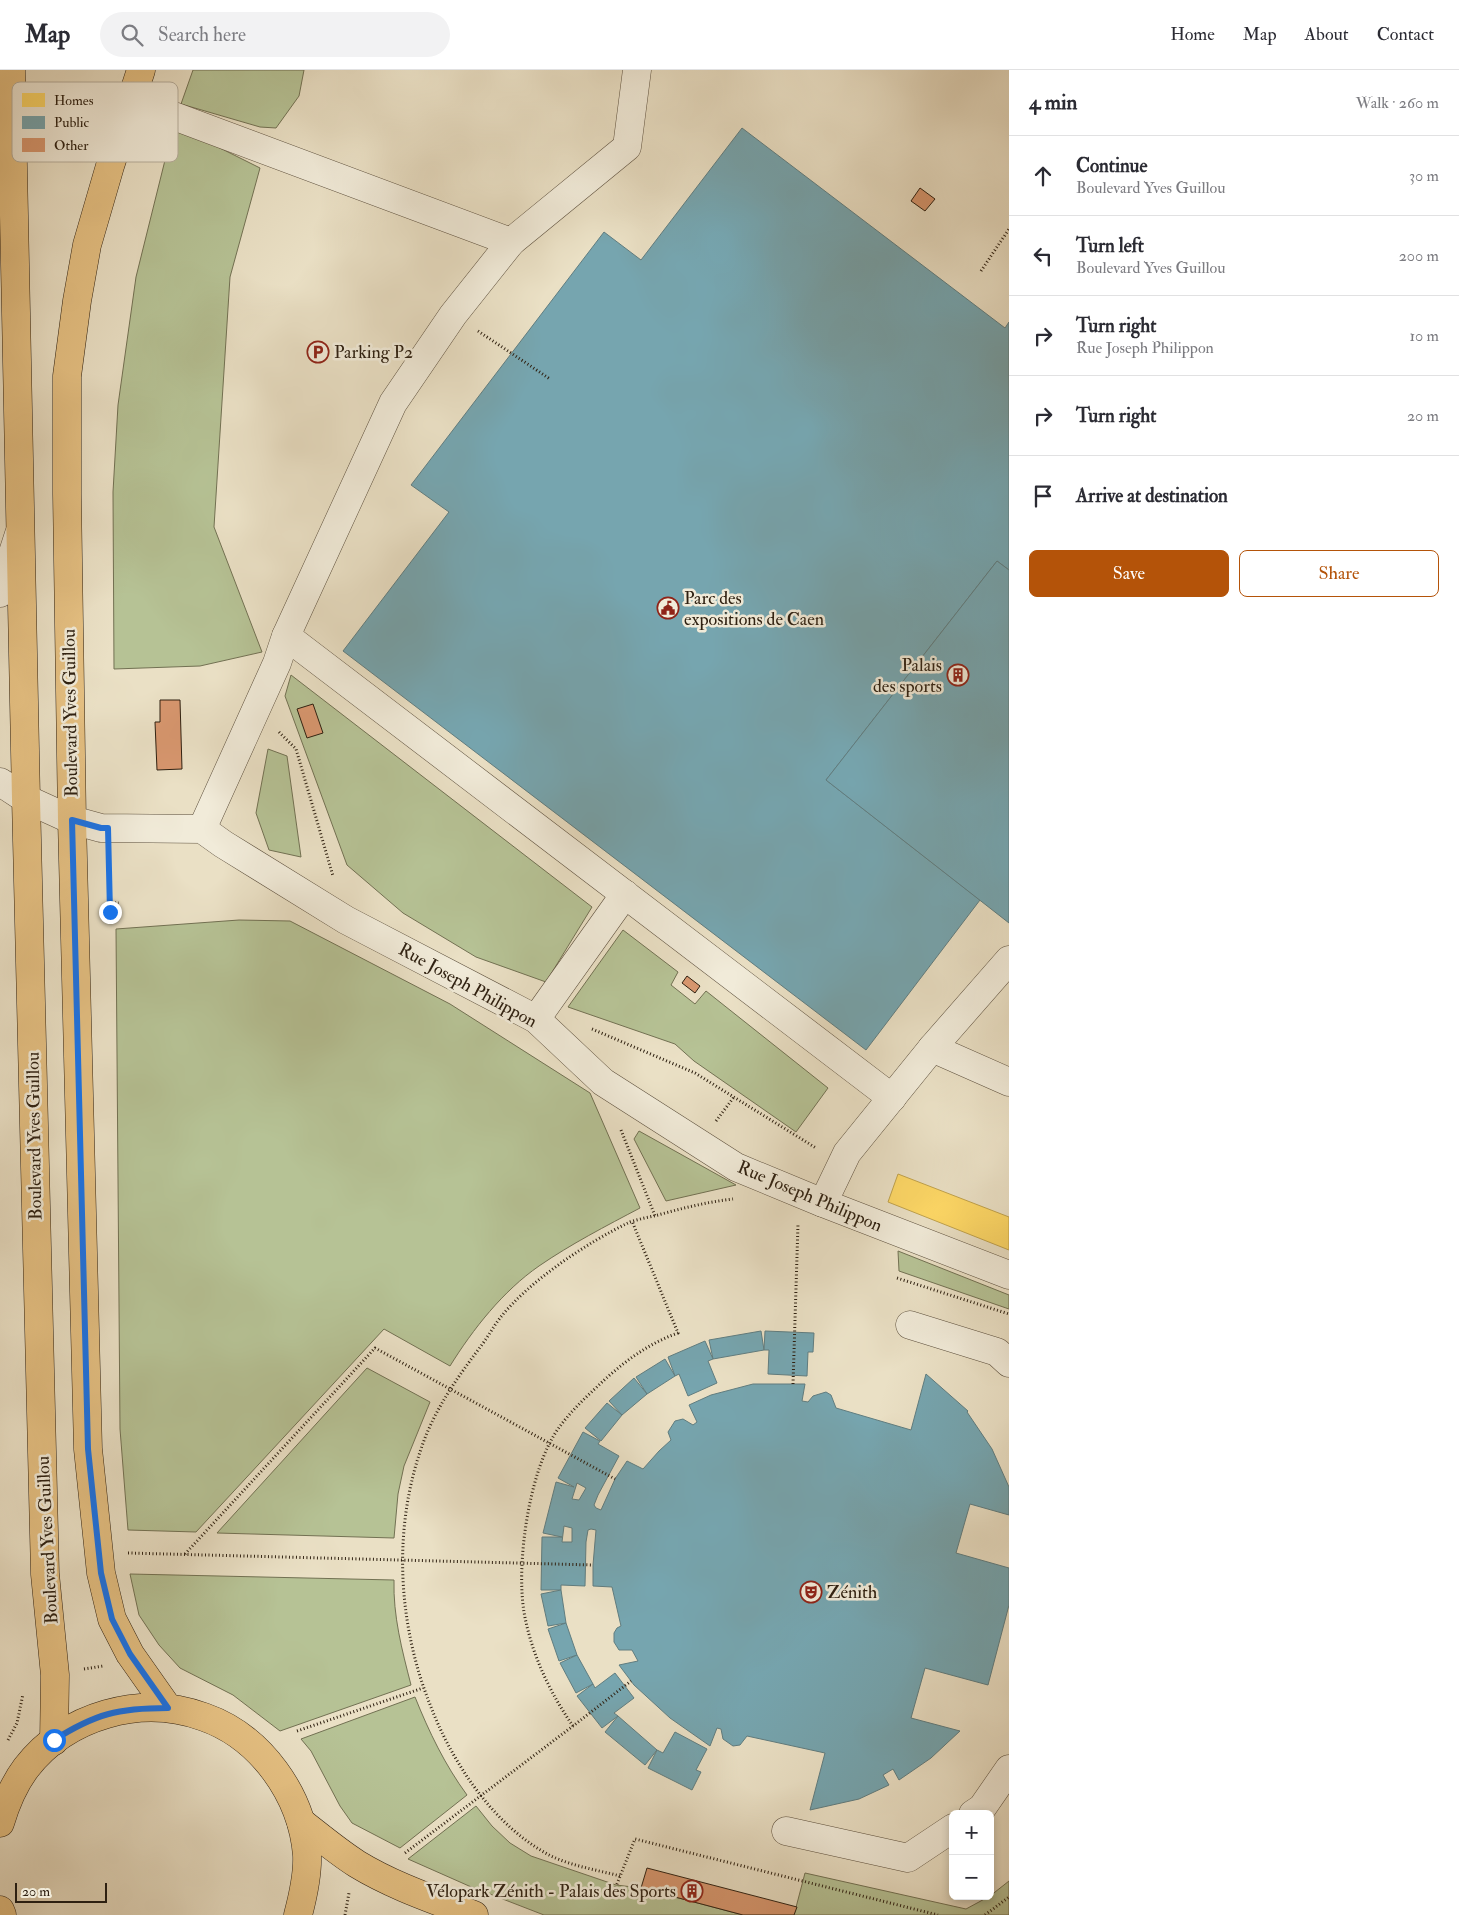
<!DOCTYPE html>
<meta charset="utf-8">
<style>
body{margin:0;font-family:"IM FELL Double Pica",serif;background:#f2f2f3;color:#2b2b33}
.controls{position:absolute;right:15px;bottom:15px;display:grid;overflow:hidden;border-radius:8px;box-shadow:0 2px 8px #0003}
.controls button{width:45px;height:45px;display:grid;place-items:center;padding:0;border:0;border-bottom:1px solid #e1e1e2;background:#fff;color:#2b2b33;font:25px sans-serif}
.scale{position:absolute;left:15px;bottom:12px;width:92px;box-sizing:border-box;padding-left:5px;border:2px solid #2e2011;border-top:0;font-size:14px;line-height:18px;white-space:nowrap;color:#2e2011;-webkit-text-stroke:4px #f1ebd9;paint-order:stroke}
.stop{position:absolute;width:15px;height:15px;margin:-11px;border:4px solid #1a73e8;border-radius:50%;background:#fff}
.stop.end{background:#1a73e8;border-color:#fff;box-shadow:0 1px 5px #0008}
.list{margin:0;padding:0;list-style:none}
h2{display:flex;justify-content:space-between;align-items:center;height:65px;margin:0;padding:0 20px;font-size:21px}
h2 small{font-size:16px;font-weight:400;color:#7c7c81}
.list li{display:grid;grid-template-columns:32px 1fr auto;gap:15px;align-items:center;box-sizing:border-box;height:80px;padding:0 20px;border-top:1px solid #e1e1e2}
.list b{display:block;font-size:19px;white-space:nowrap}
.list p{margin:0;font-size:16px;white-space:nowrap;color:#7c7c81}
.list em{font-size:16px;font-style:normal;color:#7c7c81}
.actions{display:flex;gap:10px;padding:15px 20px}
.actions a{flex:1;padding:11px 0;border:1px solid #b45309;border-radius:8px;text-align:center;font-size:18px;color:#b45309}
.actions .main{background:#b45309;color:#fff}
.icon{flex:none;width:28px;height:28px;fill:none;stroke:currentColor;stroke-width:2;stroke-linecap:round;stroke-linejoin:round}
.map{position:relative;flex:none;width:1009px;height:1845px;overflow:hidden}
header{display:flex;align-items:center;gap:30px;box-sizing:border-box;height:70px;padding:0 25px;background:#fff;border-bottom:1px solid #e1e1e2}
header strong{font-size:24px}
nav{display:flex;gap:28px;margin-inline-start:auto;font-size:18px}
.search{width:350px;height:45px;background:#f2f2f3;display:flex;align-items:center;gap:12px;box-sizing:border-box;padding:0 18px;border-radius:28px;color:#7c7c81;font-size:19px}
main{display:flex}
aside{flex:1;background:#fff}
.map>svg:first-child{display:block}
</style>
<header>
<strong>Map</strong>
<div class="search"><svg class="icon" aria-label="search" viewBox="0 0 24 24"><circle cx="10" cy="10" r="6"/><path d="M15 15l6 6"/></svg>Search here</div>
<nav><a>Home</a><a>Map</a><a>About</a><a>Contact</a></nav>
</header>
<main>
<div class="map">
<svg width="1009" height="1845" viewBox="0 0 1009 1845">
<rect width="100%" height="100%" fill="#eae0c5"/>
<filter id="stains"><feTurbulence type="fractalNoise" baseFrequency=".004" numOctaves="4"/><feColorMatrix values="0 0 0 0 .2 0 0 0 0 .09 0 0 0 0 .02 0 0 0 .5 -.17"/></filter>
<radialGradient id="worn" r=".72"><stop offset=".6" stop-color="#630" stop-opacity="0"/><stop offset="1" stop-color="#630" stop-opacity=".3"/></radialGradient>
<!-- green -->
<g fill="#b6c295" stroke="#727153">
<polygon points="193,0 304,0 299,26 276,58 260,57 181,34"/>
<polygon points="173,58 180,58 260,98 230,207 214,457 262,582 200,596 114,599 113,422 118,335 136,207"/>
<polygon points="291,605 592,837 546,912 476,887 403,843 347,795 285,626"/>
<polygon points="268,679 287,686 301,787 269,780 256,743"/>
<path d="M239,850L290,851L450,934L590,1023L640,1138C606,1156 571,1174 539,1196C503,1221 473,1259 450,1296L384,1259L196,1462L128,1460L120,1359L116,859Z"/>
<polygon points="623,860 678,902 671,915 695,934 706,921 828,1018 796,1062 694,991 675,974 568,937"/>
<polygon points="639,1061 736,1115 666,1131 634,1069"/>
<polygon points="898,1181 1009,1225 1009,1239 899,1201"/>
<polygon points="367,1298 430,1332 404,1396 398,1424 394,1468 217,1463"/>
<path d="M130,1504L394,1510C393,1546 402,1580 411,1615L280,1661L233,1625L180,1598L159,1575L139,1545Z"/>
<path d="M415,1627C429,1662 445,1695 467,1725L400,1778L352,1753L340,1736L311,1681L301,1669Z"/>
<polygon points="476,1736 492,1756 510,1773 531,1786 616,1815 641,1818 743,1845 544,1845 469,1816 408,1789"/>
<polygon points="805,1803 966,1839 990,1826 1009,1811 1009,1845 794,1845"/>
</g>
<!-- homes -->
<polygon fill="#ffd966" stroke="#c0a24c" points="898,1104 1009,1147 1009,1180 888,1132"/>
<!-- public -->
<g fill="#76a5af" stroke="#607d80" fill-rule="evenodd">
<polygon points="742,58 1005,258 1009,252 1009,500 997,491 826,710 980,830 866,980 343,581 449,442 411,415 604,162 641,190"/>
<polygon points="997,491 1009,500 1009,853 826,710"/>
<polygon points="761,1261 764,1280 713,1289 709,1270"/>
<polygon points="765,1261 814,1263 813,1282 808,1282 807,1306 768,1304 769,1280 764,1280"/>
<polygon points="705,1271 713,1289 708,1291 717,1313 688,1326 679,1304 675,1306 668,1287"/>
<polygon points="665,1289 675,1306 647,1324 636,1307"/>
<path d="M926,1304L968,1341L967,1342L992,1379L1009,1417V1445L970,1434L956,1483L1009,1498V1535L988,1615L925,1598L911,1648L960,1661L931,1688L899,1710L893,1699L883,1705L889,1715L859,1729L810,1740L825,1683L747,1666L740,1675L733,1676L723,1669L721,1659L717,1658L710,1676L670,1648L634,1615L619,1595L638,1591L632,1580H619L614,1572V1563L617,1558L621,1556L612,1517L593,1516V1495L596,1460L591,1459L588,1460L586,1472L585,1516L561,1515V1520H541L542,1467H562L543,1463L556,1412L574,1417L558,1408L583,1362L600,1371L598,1374L619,1386L598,1425L594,1435L596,1438L601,1440L615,1409L627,1391L643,1399L659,1381L671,1370L668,1362L675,1351L683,1349L693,1355L697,1352L689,1335L711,1325L753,1314H805L802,1331L808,1332L813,1326L826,1322L831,1325L836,1338L911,1360ZM577,1413L586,1418L579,1430L572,1429ZM564,1456L572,1458V1472H562Z"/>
<polygon points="634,1308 647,1324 622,1345 609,1331"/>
<polygon points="607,1333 622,1345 601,1371 585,1358"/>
<polygon points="561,1520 566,1553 548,1556 541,1524"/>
<polygon points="566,1553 577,1585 559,1591 548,1559"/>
<polygon points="577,1585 593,1614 576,1623 560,1593"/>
<polygon points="615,1603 634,1628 614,1643 618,1646 602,1658 577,1626 593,1614 595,1618"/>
<polygon points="618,1646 657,1680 645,1695 605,1662"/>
<polygon points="675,1662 707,1679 696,1700 701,1702 692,1720 648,1698 657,1680 663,1683"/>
</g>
<!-- building -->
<g fill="#d8976f" stroke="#2e2011">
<polygon points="920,118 935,129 925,141 911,131"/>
<polygon points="160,630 180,630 182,699 157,700 155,652 160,652"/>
<polygon points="313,634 323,663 307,668 297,639"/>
<polygon points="687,906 700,916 695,923 682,913"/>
<polygon points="647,1798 797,1837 794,1845 743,1845 641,1818"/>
</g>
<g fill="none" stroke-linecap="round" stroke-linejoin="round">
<!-- minor casing -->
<g stroke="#5d503e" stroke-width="29">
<g id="minor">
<polyline points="131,30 511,172"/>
<polyline points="0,523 19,464"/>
<polyline points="286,566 892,1028"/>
<polyline points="0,712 26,729 72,750 101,758 202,759 223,774 346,850 536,949 603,1012 736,1097 823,1133 1009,1205"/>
<polyline points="202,759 277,593 286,566 393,333 453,245 511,172 627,77 637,0"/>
<polyline points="536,949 625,824"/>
<polyline points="932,978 1009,1012"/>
<polyline points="823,1133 847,1083 932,978 1009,890"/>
<polyline points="910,1255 997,1282 1009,1293"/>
<polyline points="973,1744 982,1738 1009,1699"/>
<polyline points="786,1761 908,1788 953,1758"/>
</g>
</g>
<!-- major casing -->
<g stroke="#2e2011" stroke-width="29">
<g id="major">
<polyline points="11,0 26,729 45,1504 55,1605 54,1671"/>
<polyline points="141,0 110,96 87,175 77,231 67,306 67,424 72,750 88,1379 101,1503 112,1549 130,1584 168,1638"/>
<path d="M301,1752C319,1766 338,1782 357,1794C393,1816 435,1830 474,1845"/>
<path d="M0,1753C6,1733 14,1714 26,1698C67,1645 141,1624 204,1647C261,1667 302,1725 307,1785C308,1805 303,1826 298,1845"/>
<polyline points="0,1840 2,1845"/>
</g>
</g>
<!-- path -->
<g stroke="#2e2011" stroke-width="3" stroke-dasharray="1 2.5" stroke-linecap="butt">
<polyline points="981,201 1009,159"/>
<polyline points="478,261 550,309"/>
<polyline points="279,662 296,679 333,806"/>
<polyline points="115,833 119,833"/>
<polyline points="104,842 110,841 109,788"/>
<polyline points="592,959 695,1003 816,1078"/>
<polyline points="716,1051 734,1027"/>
<polyline points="621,1060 655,1146"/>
<polyline points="897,1208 1009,1244"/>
<polyline points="793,1314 798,1154"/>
<polyline points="128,1483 593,1495"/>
<polyline points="185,1484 375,1278 615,1409"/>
<polyline points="84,1599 103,1596"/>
<path d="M573,1656C550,1623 531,1583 524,1542C516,1493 529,1400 558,1359C570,1342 585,1328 600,1314C622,1293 649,1273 678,1263L632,1151"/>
<polyline points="297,1661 423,1618"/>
<polyline points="8,1670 17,1653 23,1624"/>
<polyline points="405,1783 573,1656 631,1611"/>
<path d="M620,1806C597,1800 572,1796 551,1786C493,1756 451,1691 429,1632C398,1552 393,1460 421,1379C434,1340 457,1308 481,1276C488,1267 493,1257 500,1248C529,1211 588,1172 630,1152C639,1149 649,1147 658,1145C683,1138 707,1132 733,1129"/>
<polyline points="613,1824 635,1769 938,1845"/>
<polyline points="345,1845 349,1823"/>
<polyline points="985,1845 1009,1827"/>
</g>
<!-- minor -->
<use href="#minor" stroke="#f1ebd9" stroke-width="28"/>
<!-- major -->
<use href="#major" stroke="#e5c082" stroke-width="28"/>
</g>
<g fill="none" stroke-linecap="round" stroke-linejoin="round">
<!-- route -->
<path stroke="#1a73e8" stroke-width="6" d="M54,1670C95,1644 118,1638 168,1638L130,1584L112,1549L101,1503L88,1379L72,750L101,758H108L110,842"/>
</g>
<!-- icons -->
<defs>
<g id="parking-ring" transform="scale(1.125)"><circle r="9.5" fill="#f1ebd9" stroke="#8f2418" stroke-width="1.5"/><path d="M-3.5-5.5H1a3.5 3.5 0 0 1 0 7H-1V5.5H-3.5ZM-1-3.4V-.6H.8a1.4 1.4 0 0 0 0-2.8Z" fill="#8f2418"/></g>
<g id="civic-ring" transform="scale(1.125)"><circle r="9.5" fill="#f1ebd9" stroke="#8f2418" stroke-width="1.5"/><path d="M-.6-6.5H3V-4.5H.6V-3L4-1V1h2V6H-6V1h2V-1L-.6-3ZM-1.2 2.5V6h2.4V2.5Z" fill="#8f2418"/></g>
<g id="building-ring" transform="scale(1.125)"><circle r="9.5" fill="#f1ebd9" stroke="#8f2418" stroke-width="1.5"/><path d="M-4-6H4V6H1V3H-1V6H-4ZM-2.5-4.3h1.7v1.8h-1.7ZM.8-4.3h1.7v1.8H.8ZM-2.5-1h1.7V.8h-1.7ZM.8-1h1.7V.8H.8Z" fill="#8f2418"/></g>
<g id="theatre-ring" transform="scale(1.125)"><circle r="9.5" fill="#f1ebd9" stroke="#8f2418" stroke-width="1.5"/><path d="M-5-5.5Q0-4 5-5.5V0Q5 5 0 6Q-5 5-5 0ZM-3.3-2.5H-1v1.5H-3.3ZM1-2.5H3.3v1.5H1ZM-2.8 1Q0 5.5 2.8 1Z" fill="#8f2418"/></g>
</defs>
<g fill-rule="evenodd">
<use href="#parking-ring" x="318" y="282"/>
<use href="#civic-ring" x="668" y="538"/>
<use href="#building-ring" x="958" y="605"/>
<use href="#theatre-ring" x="811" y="1522"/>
<use href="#building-ring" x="692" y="1821"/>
</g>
<g text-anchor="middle" stroke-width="5" stroke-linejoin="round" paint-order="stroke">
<!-- poi labels -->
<g font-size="18" fill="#2e2011" stroke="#f1ebd9" text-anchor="start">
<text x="334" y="288">Parking P2</text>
<text x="684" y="534">Parc des<tspan x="684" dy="21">expositions de Caen</tspan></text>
<text x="942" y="601" text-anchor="end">Palais<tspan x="942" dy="21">des sports</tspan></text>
<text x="827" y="1528">Zénith</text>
<text x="676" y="1827" text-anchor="end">Vélopark Zénith - Palais des Sports</text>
</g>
<!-- street labels -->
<g font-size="18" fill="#2e2011" stroke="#f1ebd9">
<text transform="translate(70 643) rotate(-91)" y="6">Boulevard Yves Guillou</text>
<text transform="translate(468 915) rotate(29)" y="6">Rue Joseph Philippon</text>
<text transform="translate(34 1066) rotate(-91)" y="6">Boulevard Yves Guillou</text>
<text transform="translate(810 1126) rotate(23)" y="6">Rue Joseph Philippon</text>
<text transform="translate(47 1470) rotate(-93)" y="6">Boulevard Yves Guillou</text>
</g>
</g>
<!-- legend -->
<rect x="12" y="12" width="166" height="80" rx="8" fill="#f1ebd9" stroke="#b6ae9d" stroke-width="1"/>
<rect x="22" y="23" width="23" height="14" fill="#ffd966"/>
<rect x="22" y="46" width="23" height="13" fill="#76a5af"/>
<rect x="22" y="68" width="23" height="14" fill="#d8976f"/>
<g font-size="14" fill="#2e2011">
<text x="54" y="35">Homes</text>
<text x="54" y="57">Public</text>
<text x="54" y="80">Other</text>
</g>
<rect width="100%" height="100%" filter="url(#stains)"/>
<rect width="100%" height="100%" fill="url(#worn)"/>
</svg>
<div class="controls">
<button>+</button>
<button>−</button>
</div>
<div class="scale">20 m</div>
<div class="stop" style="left:54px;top:1670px"></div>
<div class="stop end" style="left:110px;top:842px"></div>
</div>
<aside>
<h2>4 min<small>Walk · 260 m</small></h2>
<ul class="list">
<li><svg class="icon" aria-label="ahead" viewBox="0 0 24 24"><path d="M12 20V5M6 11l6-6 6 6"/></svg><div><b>Continue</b><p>Boulevard Yves Guillou</p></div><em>30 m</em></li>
<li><svg class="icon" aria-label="left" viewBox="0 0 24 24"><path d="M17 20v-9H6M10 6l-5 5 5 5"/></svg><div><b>Turn left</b><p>Boulevard Yves Guillou</p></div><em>200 m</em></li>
<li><svg class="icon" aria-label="right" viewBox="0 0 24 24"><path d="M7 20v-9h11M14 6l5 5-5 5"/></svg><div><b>Turn right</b><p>Rue Joseph Philippon</p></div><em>10 m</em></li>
<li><svg class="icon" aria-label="right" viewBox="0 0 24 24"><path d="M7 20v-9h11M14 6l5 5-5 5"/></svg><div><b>Turn right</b></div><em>20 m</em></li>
<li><svg class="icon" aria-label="arrive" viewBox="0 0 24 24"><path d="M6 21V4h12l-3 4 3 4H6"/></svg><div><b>Arrive at destination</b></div></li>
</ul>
<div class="actions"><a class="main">Save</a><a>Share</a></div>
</aside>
</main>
